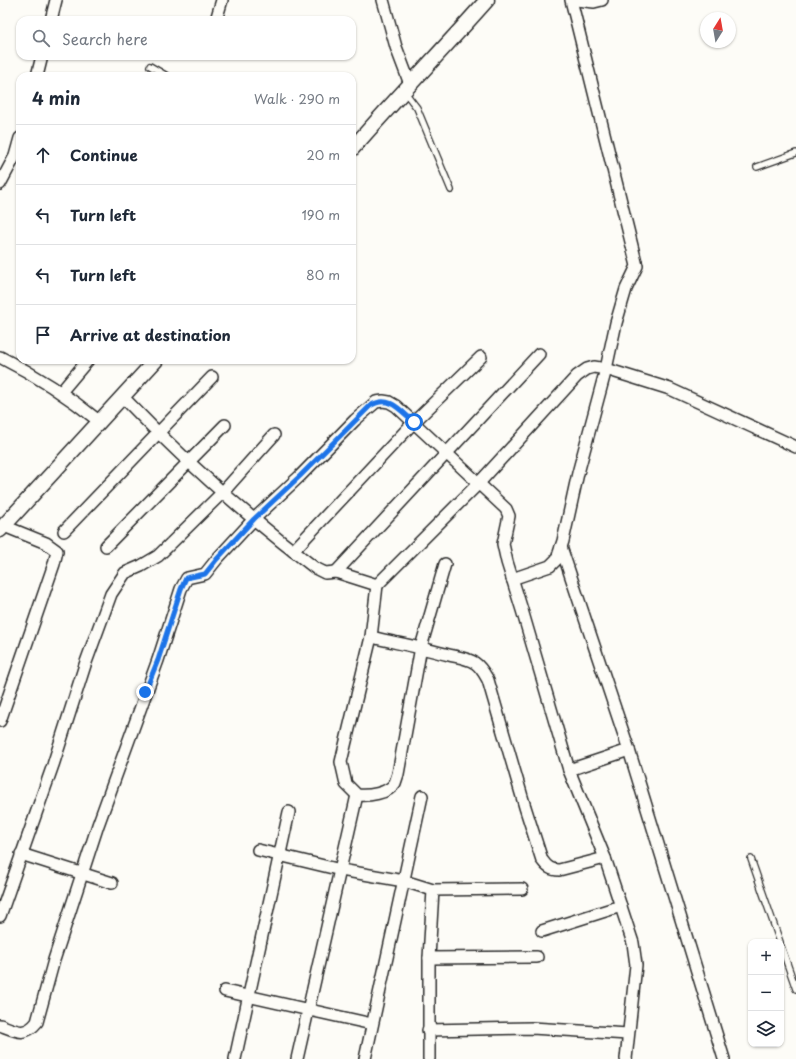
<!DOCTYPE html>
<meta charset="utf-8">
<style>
body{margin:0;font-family:"Playpen Sans",sans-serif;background:#f2f2f3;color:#1f2937}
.controls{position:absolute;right:12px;bottom:12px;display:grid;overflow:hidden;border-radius:8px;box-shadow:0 1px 3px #0004}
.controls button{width:36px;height:36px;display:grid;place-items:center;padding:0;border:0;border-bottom:1px solid #e0e1e3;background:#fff;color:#1f2937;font:20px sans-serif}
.compass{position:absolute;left:700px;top:12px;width:36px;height:36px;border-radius:50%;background:#fff;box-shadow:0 1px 3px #0004;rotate:11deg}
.stop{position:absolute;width:12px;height:12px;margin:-9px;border:3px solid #1a73e8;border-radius:50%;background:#fff}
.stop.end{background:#1a73e8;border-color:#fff;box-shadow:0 1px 4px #0008}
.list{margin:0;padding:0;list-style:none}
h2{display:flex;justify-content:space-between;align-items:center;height:52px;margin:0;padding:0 16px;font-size:17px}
h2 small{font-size:13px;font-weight:400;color:#747a83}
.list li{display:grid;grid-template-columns:26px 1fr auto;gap:12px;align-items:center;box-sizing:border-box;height:60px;padding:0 16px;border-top:1px solid #e0e1e3}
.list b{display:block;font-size:15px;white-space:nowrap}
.list em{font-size:13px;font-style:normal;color:#747a83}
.icon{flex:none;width:22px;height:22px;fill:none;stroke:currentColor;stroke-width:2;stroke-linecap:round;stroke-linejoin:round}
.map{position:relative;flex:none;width:796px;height:1059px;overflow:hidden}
.search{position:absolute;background:#fff;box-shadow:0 1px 3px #0004;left:16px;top:16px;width:340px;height:44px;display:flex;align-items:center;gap:10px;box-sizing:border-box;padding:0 14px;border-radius:12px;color:#747a83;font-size:15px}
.panel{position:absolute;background:#fff;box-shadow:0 1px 3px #0004;left:16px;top:72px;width:340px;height:292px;border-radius:12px}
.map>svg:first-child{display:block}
</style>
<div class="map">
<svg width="796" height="1059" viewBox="0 0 796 1059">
<rect width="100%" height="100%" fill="#fdfcf7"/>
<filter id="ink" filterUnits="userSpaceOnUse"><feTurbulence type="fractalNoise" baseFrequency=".025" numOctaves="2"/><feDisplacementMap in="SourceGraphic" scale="8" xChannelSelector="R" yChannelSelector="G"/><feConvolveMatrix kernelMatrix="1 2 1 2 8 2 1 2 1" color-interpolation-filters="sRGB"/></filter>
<g filter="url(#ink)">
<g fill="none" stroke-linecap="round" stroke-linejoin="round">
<!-- service casing -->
<g stroke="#2b2b2b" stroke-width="8">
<g id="service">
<polyline points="150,66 167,76"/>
<polyline points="404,91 417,108 451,190"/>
<polyline points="757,167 796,153"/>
<polyline points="751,859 780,942"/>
<polyline points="781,946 796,989"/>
</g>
</g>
<!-- minor casing -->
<g stroke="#2b2b2b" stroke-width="14">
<g id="minor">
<polyline points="383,0 396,47 410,84"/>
<polyline points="576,0 594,2 602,0"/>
<polyline points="51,20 56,0"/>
<polyline points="216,20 222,0"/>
<polyline points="37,76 42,56"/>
<polyline points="0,184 15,156 20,138"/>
<path d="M0,357C38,376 67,395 100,422"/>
<polyline points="61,392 88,360"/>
<path d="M123,397C182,459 247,516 315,568L325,573L336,572L377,585L371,637L341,762L346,784L357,795C368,796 388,794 395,783C396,780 397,777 398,774L421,647L445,564"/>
<polyline points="64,531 212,377"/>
<polyline points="106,546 225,425"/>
<polyline points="561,547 629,750 724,1059"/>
<polyline points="293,551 414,422 481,357"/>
<polyline points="336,572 539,354"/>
<polyline points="512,579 550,566 557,559 563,541 578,473 606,369 616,323 626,289 637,266 571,0"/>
<polyline points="377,585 479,483 577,376 587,369 594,367 606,369 670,389 796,447"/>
<path d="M371,637C397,643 423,648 449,655C457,657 468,658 475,663C481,667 484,673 488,680L525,807L542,860C547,867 551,870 559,870L605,858"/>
<polyline points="0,721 54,564 57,551 46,543 4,526"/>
<polyline points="569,770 629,750"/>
<polyline points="258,850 341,870 404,881 433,890 522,889"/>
<polyline points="21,854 112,883"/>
<polyline points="0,916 53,765 85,665 111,594 125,573 141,566 158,556 223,492 274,435"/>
<polyline points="542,931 621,906"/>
<polyline points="429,958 537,957"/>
<polyline points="225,991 372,1024"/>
<path d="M0,1025C16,1031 25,1037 37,1022L54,960L98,825L158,660L181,589L187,578L205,574L217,559L254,519L300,476L355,420L376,402L383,401L389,402L396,406L506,509L509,516L503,544L507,562L522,610L569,770L605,858L633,943L636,965L626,1059"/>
<polyline points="428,1030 532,1028 628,1034"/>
<polyline points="235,1059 289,812"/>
<polyline points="297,1059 357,795"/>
<polyline points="365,1059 422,796"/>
<polyline points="429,1059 429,958 433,890"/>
</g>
</g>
<!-- tertiary casing -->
<g stroke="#2b2b2b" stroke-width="17">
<g id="tertiary">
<path d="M352,149C396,98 443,50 487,0"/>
<polyline points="0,530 156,360"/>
</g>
</g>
<!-- service -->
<use href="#service" stroke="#fdfcf7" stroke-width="5.5"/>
<!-- minor -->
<use href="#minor" stroke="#fdfcf7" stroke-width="11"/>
<!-- tertiary -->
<use href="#tertiary" stroke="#fdfcf7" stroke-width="14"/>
</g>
</g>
<g fill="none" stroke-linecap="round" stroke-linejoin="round" filter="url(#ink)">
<!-- route -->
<path stroke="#1a73e8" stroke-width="5" d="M145,692L158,660L181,589L186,578L205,574L217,559L254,519L300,476L370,406C389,394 400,410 414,422"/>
</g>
</svg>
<div class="controls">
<button>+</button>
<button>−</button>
<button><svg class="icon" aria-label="layers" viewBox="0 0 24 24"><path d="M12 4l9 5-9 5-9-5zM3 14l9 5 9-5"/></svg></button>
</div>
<svg class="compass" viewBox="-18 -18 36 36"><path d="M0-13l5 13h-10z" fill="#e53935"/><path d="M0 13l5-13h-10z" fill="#747a83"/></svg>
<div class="stop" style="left:414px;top:422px"></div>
<div class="stop end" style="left:145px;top:692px"></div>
<div class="search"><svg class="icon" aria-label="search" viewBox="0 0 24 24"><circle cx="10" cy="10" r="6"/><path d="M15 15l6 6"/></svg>Search here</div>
<section class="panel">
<h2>4 min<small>Walk · 290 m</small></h2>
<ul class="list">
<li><svg class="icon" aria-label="ahead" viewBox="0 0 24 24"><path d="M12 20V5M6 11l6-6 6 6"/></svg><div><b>Continue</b></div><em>20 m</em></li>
<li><svg class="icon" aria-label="left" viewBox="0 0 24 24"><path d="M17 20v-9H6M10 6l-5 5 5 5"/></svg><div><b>Turn left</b></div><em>190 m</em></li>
<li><svg class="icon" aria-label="left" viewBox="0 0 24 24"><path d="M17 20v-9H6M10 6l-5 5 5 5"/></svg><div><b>Turn left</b></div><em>80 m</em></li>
<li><svg class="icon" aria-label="arrive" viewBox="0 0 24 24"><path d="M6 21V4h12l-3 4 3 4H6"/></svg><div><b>Arrive at destination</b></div></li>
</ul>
</section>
</div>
